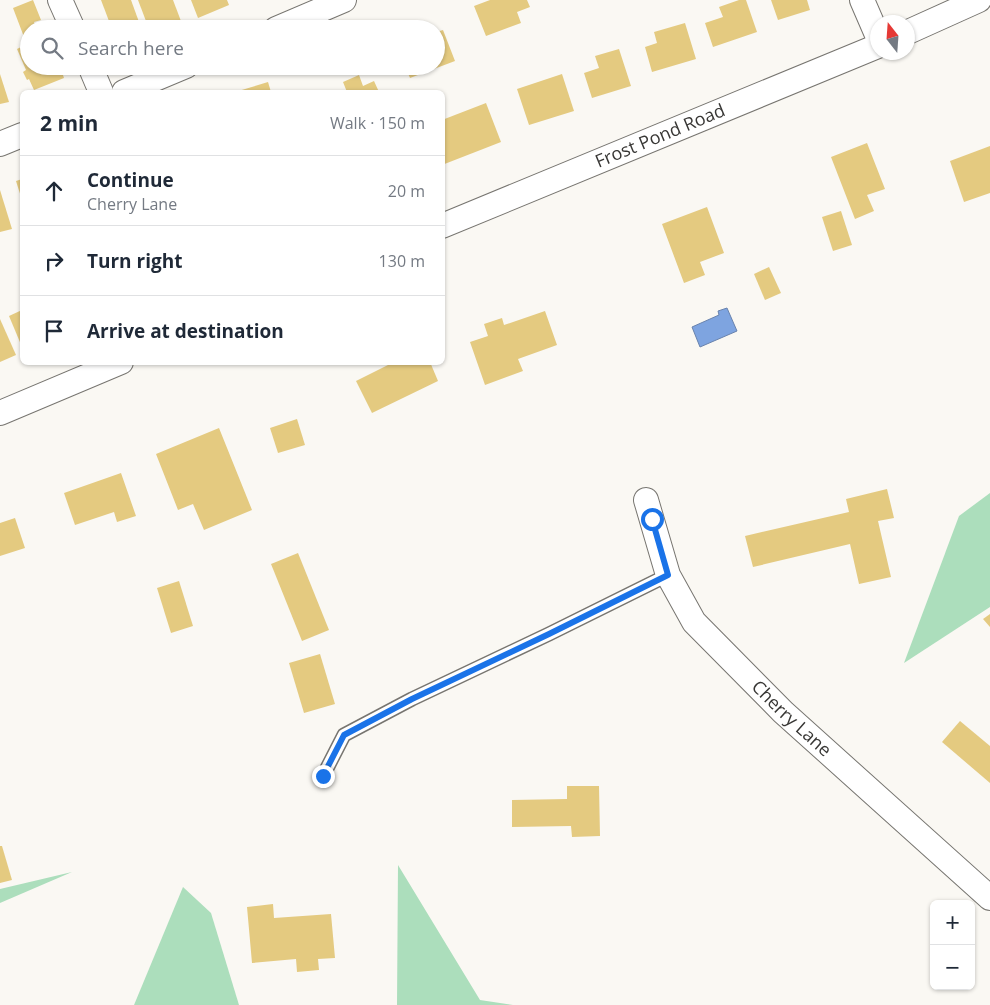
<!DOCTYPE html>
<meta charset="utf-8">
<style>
body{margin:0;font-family:"Open Sans",sans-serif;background:#f6f6f7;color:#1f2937}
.controls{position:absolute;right:15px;bottom:15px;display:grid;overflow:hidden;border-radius:8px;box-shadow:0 1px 4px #0004}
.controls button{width:45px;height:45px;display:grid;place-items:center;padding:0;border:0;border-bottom:1px solid #e0e1e3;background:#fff;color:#1f2937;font:25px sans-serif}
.compass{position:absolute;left:870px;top:15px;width:45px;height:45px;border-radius:50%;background:#fff;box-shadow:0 1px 4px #0004;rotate:343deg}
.stop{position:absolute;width:15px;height:15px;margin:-11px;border:4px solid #1a73e8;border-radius:50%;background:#fff}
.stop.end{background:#1a73e8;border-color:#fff;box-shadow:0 1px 5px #0008}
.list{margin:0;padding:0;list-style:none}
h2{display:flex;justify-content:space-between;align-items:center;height:65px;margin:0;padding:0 20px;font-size:21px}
h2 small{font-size:16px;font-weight:400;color:#747a83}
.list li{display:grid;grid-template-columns:32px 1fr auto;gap:15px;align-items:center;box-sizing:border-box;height:70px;padding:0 20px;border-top:1px solid #e0e1e3}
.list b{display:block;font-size:19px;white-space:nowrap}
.list p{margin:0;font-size:16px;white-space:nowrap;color:#747a83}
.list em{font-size:16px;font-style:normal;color:#747a83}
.icon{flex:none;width:28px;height:28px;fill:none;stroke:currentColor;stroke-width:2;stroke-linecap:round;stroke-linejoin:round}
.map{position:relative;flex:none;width:990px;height:1005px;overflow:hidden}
.search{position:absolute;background:#fff;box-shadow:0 1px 4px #0004;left:20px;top:20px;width:425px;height:55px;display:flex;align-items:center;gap:12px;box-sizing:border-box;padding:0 18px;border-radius:28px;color:#747a83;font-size:19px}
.panel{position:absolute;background:#fff;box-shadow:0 1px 4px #0004;left:20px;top:90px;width:425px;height:275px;border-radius:8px}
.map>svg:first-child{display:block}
</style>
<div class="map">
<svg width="990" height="1005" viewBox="0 0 990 1005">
<rect width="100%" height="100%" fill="#faf8f3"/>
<!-- green -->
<g fill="#acdebc">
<polygon points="990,493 990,607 904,663 959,516"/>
<polygon points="398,865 480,1000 513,1005 397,1005"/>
<polygon points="72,872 0,903 0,889"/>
<polygon points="183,887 211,913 239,1005 134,1005"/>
</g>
<!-- water -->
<polygon fill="#7ea4e0" stroke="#6983ad" points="727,308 737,331 700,347 692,327 719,315 718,311"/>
<!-- building -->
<g fill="#e4ca80">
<polygon points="33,0 41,20 34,22 37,29 29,29 29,35 24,37 13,8"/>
<polygon points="101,0 131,0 139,22 122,29 112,29"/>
<polygon points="138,0 173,0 184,29 149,29"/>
<polygon points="191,0 227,0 229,5 198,18"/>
<polygon points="490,0 527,0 530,7 517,12 521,23 486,36 474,6"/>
<polygon points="739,0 746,0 757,32 713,47 705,23 723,17 719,7"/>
<polygon points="771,0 807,0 810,10 778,20"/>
<polygon points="685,23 696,59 652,72 645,47 657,43 654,32"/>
<polygon points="443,30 455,61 410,78 405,66 436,66 436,32"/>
<polygon points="29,38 29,66 60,66 64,78 34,90 29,79 27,80 23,72 26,70 17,49 25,45 23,40"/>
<polygon points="619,49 631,86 592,98 584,73 599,68 595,56"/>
<polygon points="0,74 9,102 0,104"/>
<polygon points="562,74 574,111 529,125 517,89"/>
<polygon points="359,75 363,86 374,81 379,92 347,92 343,82"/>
<polygon points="268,82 271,92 235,92"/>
<polygon points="486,103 501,142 442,165 442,120"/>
<polygon points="867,143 885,189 867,195 874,211 855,219 831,157"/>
<polygon points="990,146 990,193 964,202 950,161"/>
<polygon points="22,179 22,200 16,181"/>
<polygon points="0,190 12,229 0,232"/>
<polygon points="707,207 724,253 700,262 705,275 684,283 662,224"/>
<polygon points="841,211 852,245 833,251 822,217"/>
<polygon points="769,267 781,293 765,300 754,274"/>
<polygon points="22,310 22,347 9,316"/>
<polygon points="545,311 557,345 518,359 523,371 485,385 470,342 488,336 484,324 502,318 504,325"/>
<polygon points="0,319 16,355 0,362"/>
<polygon points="394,362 430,362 438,381 372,413 356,381"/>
<polygon points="297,419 305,445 278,453 270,428"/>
<polygon points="219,428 252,510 204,530 193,504 178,510 156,454"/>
<polygon points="121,473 136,516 117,522 114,512 75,525 64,493"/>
<polygon points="887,489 894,518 878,521 891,577 859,584 850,544 753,567 745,536 849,512 846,499"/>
<polygon points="15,518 25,548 0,556 0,523"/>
<polygon points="298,553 329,630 302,641 271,564"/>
<polygon points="179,581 193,626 171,633 157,588"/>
<polygon points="990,614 990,627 983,619"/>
<polygon points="320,654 335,704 304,713 289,663"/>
<polygon points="960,721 990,746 990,783 942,742"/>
<polygon points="567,786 599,786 600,836 572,837 571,826 512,827 512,800 567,799"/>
<polygon points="0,846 2,846 12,880 0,883"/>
<polygon points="273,904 274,918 331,914 335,958 318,959 319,970 297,972 296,959 252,963 247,907"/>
</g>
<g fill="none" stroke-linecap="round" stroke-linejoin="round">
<!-- lane casing -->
<g stroke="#777570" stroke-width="15">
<polyline id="lane" points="323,776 344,735 412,699 549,634 668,575"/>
</g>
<!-- street casing -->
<g stroke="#777570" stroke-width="26">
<g id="street">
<polyline points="60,0 73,29"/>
<polyline points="862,0 878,37"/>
<polyline points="276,29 344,0"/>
<polyline points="908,32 979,0"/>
<polyline points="90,66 101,92"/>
<polyline points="124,92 186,66"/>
<polyline points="0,144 22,135"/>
<path id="s1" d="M442,226L878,46"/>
<polyline points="0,413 121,362"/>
<path id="s2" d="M646,500L668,575L694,622L783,712L990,898"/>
</g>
</g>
<!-- lane -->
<use href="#lane" stroke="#fff" stroke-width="12"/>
<!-- street -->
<use href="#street" stroke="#fff" stroke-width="24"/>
</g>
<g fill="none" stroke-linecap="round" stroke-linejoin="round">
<!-- route -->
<polyline stroke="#1a73e8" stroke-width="6" points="323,776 344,735 412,699 549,634 668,575 652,519"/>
</g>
<g text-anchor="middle" stroke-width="4" stroke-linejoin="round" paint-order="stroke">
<!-- street labels -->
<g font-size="18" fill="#383735" stroke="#fff">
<text dy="6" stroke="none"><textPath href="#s1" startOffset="236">Frost Pond Road</textPath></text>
<text dy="6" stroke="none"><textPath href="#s2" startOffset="269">Cherry Lane</textPath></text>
</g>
</g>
</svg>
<div class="controls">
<button>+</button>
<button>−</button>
</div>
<svg class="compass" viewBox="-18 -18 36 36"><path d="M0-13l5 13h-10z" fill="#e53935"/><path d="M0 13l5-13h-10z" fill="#747a83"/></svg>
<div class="stop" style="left:652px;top:519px"></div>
<div class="stop end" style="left:323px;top:776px"></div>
<div class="search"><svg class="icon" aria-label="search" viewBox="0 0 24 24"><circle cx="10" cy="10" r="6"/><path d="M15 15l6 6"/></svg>Search here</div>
<section class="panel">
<h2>2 min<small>Walk · 150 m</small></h2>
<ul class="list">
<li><svg class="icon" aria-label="ahead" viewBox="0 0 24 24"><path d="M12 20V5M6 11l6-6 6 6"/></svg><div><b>Continue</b><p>Cherry Lane</p></div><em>20 m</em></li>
<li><svg class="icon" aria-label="right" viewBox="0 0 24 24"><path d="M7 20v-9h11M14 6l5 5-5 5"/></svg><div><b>Turn right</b></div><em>130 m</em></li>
<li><svg class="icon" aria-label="arrive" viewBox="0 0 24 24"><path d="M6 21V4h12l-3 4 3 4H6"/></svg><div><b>Arrive at destination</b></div></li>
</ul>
</section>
</div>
